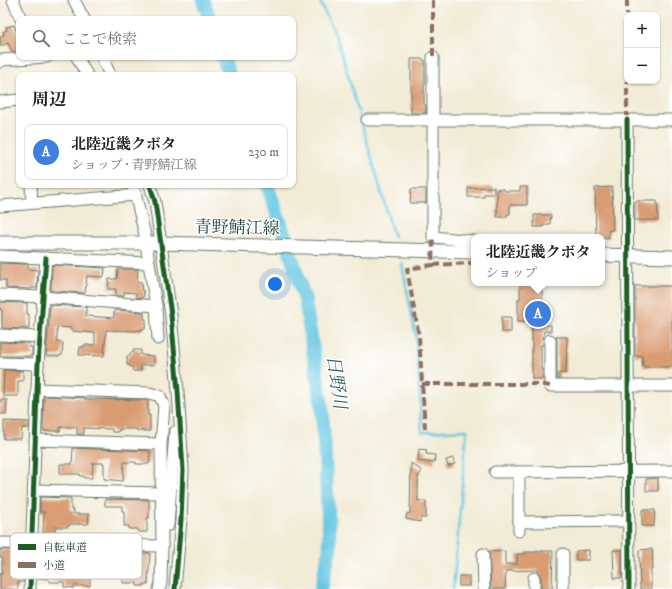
<!DOCTYPE html>
<html lang="ja">
<meta charset="utf-8">
<style>
body{margin:0;font-family:"IM FELL DW Pica","Noto Serif JP",serif;background:#f6f6f6;color:#222}
.controls{position:absolute;right:12px;top:12px;display:grid;overflow:hidden;border-radius:8px;box-shadow:0 1px 3px #0004}
.controls button{width:36px;height:36px;display:grid;place-items:center;padding:0;border:0;border-bottom:1px solid #e0e0e0;background:#fff;color:#222;font:20px sans-serif}
.you{position:absolute;left:275px;top:284px;width:14px;height:14px;margin:-10px;border:3px solid #fff;border-radius:50%;background:#1a73e8;box-shadow:0 0 0 6px #1a73e833}
.badge{display:grid;place-items:center;width:26px;height:26px;border-radius:50%;background:#d93025;color:#fff;font-size:13px;font-weight:700}
.pin{position:absolute;translate:-50% -50%;border:2px solid #fff;box-shadow:0 1px 4px #0006}
.popup{position:absolute;left:471px;top:234px;width:134px;height:52px;box-sizing:border-box;display:grid;place-content:center;border-radius:8px;background:#fff;filter:drop-shadow(0 1px 3px #0005);font-size:13px;white-space:nowrap;color:#767676}
.popup b{font-size:15px;color:#222}
.popup::after{content:'';position:absolute;left:50%;top:100%;margin-left:-8px;border:8px solid transparent;border-top-color:#fff}
.list{margin:0;padding:0;list-style:none}
h2{display:flex;justify-content:space-between;align-items:center;height:52px;margin:0;padding:0 16px;font-size:17px}
h2 small{font-size:13px;font-weight:400;color:#767676}
.list li{display:grid;grid-template-columns:26px 1fr auto;gap:12px;align-items:center;box-sizing:border-box;height:56px;margin:0 8px 8px;padding:0 8px;border:1px solid #e0e0e0;border-radius:8px}
.list b{display:block;font-size:15px;white-space:nowrap}
.list p{margin:0;font-size:13px;white-space:nowrap;color:#767676}
.list em{font-size:13px;font-style:normal;color:#767676}
.icon{flex:none;width:22px;height:22px;fill:none;stroke:currentColor;stroke-width:2;stroke-linecap:round;stroke-linejoin:round}
.map{position:relative;flex:none;width:672px;height:589px;overflow:hidden}
.search{position:absolute;background:#fff;box-shadow:0 1px 3px #0004;left:16px;top:16px;width:280px;height:44px;display:flex;align-items:center;gap:10px;box-sizing:border-box;padding:0 14px;border-radius:8px;color:#767676;font-size:15px}
.panel{position:absolute;background:#fff;box-shadow:0 1px 3px #0004;left:16px;top:72px;width:280px;height:116px;border-radius:8px}
.map>svg:first-child{display:block}
</style>
<div class="map">
<svg width="672" height="589" viewBox="0 0 672 589">
<rect width="100%" height="100%" fill="#fff"/>
<filter id="ink" filterUnits="userSpaceOnUse"><feTurbulence type="fractalNoise" baseFrequency=".025" numOctaves="2"/><feDisplacementMap in="SourceGraphic" scale="8" xChannelSelector="R" yChannelSelector="G"/><feConvolveMatrix kernelMatrix="1 2 1 2 8 2 1 2 1" color-interpolation-filters="sRGB"/></filter>
<filter id="wash" filterUnits="userSpaceOnUse"><feTurbulence type="fractalNoise" baseFrequency=".012" numOctaves="4" result="noise"/><feDisplacementMap in="SourceGraphic" scale="16" xChannelSelector="R" yChannelSelector="G"/><feGaussianBlur stdDeviation="0.9" result="paint"/><feColorMatrix in="noise" values="0 0 0 0 0 0 0 0 0 0 0 0 0 0 0 0 0 1.4 0 .05"/><feComposite in="paint" operator="in"/></filter>
<g filter="url(#wash)">
<rect width="100%" height="100%" fill="#f2ebd5"/>
<g fill="none" stroke-linecap="round" stroke-linejoin="round">
<!-- stream -->
<g stroke="#63c6e1" stroke-width="2.5">
<polyline points="319,0 333,29 341,51 394,237"/>
<polyline points="402,264 416,336 422,432 467,430 453,589"/>
</g>
<!-- river -->
<g stroke="#63c6e1" stroke-width="14">
<polyline points="203,0 210,19"/>
<polyline points="223,57 229,75"/>
<polyline points="267,185 284,233 305,300 322,406 330,548 321,589"/>
</g>
</g>
<g id="blocks">
<!-- building -->
<g fill="#d99b72">
<polygon points="14,25 19,38 19,50 12,52 8,43 0,46 0,37 4,35 3,32 7,30 6,27"/>
<polygon points="411,59 422,59 422,60 425,60 425,85 424,85 424,105 426,105 426,113 411,113"/>
<polygon points="487,187 494,187 494,194 484,194 484,197 468,197 468,188"/>
<polygon points="520,187 527,187 527,205 510,205 510,214 507,214 507,217 497,217 497,189 504,189 505,191 520,191"/>
<polygon points="612,187 613,230 609,230 609,238 596,237 595,188"/>
<polygon points="411,189 426,189 426,203 410,203"/>
<polygon points="635,201 657,201 658,220 635,220"/>
<polygon points="534,215 551,215 550,224 548,224 548,225 543,225 543,227 534,227"/>
<polygon points="0,263 28,264 28,269 38,270 37,288 31,288 31,289 6,288 6,280 0,280"/>
<polygon points="52,265 105,268 104,277 87,276 85,293 51,291"/>
<polygon points="118,269 138,269 137,282 141,282 141,284 142,284 141,290 143,290 144,296 142,298 136,297 136,293 124,292 124,296 116,296 116,289 108,289 109,279 117,279"/>
<polygon points="520,283 542,283 542,325 551,325 551,331 544,331 543,345 541,345 541,370 543,370 543,379 532,379 532,321 518,321 518,299 520,299"/>
<polygon points="635,286 672,286 672,367 643,367 642,356 635,356"/>
<polygon points="0,302 27,303 27,314 29,314 29,329 2,328 2,310 0,310"/>
<polygon points="50,305 86,307 86,316 114,318 114,310 144,312 144,319 146,319 146,326 145,326 145,329 141,329 141,331 137,330 137,331 106,330 104,356 79,355 80,347 84,347 84,345 95,345 95,333 71,331 71,328 57,327 57,342 63,343 62,355 60,355 60,356 46,356"/>
<rect x="502" y="317" width="9" height="15"/>
<polygon points="556,337 567,337 566,373 559,373 559,379 557,379 557,340"/>
<polygon points="0,342 29,343 29,347 32,347 32,355 30,355 30,356 1,356 1,355 0,355"/>
<polygon points="133,350 141,350 141,355 154,356 154,365 141,365 141,371 133,371 133,367 130,367 130,365 127,365 127,356 130,356 130,353 133,353"/>
<polygon points="4,370 23,371 23,381 18,381 18,396 3,396"/>
<polygon points="44,396 85,398 85,399 148,400 148,415 150,415 150,431 137,431 137,429 120,429 120,430 118,430 118,432 112,432 112,429 84,428 84,434 77,434 77,427 60,427 60,431 43,431"/>
<polygon points="0,400 7,400 6,414 0,414"/>
<polygon points="4,421 29,422 29,428 22,428 21,439 4,439"/>
<polygon points="73,448 150,451 149,464 136,464 136,462 124,462 123,481 104,479 104,463 93,463 92,478 84,478 84,476 80,476 80,474 60,474 60,464 72,464"/>
<polygon points="419,449 427,450 426,454 435,455 434,463 418,461"/>
<polygon points="453,458 455,464 448,466 446,460"/>
<polygon points="411,463 422,471 418,476 418,501 426,501 426,518 420,518 420,522 406,519 407,513 410,514"/>
<polygon points="658,478 658,491 646,491 646,479"/>
<polygon points="40,497 71,498 71,510 74,510 74,514 89,514 88,524 70,524 69,526 68,526 68,527 55,527 55,533 43,533 44,512 40,512"/>
<polygon points="105,499 149,500 149,518 147,518 147,532 138,532 138,529 129,529 129,526 124,526 124,511 122,511 122,506 105,506"/>
<polygon points="642,510 655,510 654,526 642,526"/>
<polygon points="652,549 653,569 651,569 651,589 640,589 639,550"/>
<polygon points="0,550 19,550 19,575 23,575 23,582 18,582 18,589 0,589 0,574 2,574 2,557 0,557"/>
<polygon points="589,550 589,560 576,560 576,551"/>
<polygon points="613,550 622,550 622,578 614,578"/>
<polygon points="38,551 101,552 101,564 90,565 90,586 74,586 74,588 64,587 64,582 49,582 49,579 37,578"/>
<polygon points="505,551 505,564 517,564 517,554 526,554 526,552 537,552 537,551 553,551 552,589 541,589 541,578 538,570 506,571 505,589 491,589 489,552"/>
<polygon points="123,553 150,553 148,584 144,584 144,586 137,586 137,583 123,583"/>
<rect x="459" y="576" width="10" height="10"/>
</g>
</g>
</g>
<g filter="url(#ink)">
<use href="#blocks" fill-opacity="0" stroke="#697a6c" stroke-width="1"/>
<g fill="none" stroke-linecap="round" stroke-linejoin="round">
<!-- minor casing -->
<g stroke="#697a6c" stroke-width="13">
<g id="minor">
<polyline points="13,0 21,19"/>
<polyline points="74,0 84,19"/>
<polyline points="77,57 87,75"/>
<polyline points="102,57 110,75"/>
<polyline points="433,57 433,237 474,241"/>
<polyline points="0,62 0,60 47,57"/>
<polyline points="0,102 19,100"/>
<polyline points="367,120 672,120"/>
<polyline points="627,120 629,589"/>
<polyline points="31,185 32,203"/>
<polyline points="133,185 145,235"/>
<polyline points="150,185 155,202 171,315 178,391 183,470 181,520 175,589"/>
<polyline points="0,206 136,195"/>
<polyline points="147,251 156,306 158,339"/>
<polyline points="0,256 149,263"/>
<polyline points="0,295 43,297 156,306"/>
<polyline points="0,335 40,337"/>
<polyline points="550,340 550,386 672,386"/>
<polyline points="0,363 38,364"/>
<polyline points="37,389 149,393 160,396 164,406 161,444 162,546 161,583 159,589"/>
<polyline points="35,440 161,444"/>
<polyline points="495,472 672,471"/>
<polyline points="519,472 519,531"/>
<polyline points="33,490 161,493"/>
<polyline points="519,522 629,521"/>
<polyline points="168,525 175,432"/>
<polyline points="0,543 162,546"/>
<polyline points="483,554 484,589"/>
<polyline points="30,589 38,364 46,258"/>
<polyline points="534,589 534,578"/>
<polyline points="563,589 563,554"/>
</g>
</g>
<!-- major casing -->
<g stroke="#697a6c" stroke-width="15">
<g id="major">
<polyline points="0,243 160,243 474,252"/>
<polyline points="602,255 672,257"/>
</g>
</g>
<!-- minor -->
<use href="#minor" stroke="#fff" stroke-width="11"/>
<!-- major -->
<use href="#major" stroke="#fff" stroke-width="13"/>
<!-- quiet -->
<g stroke="#8d6e63" stroke-width="4" stroke-dasharray="8 4" stroke-linecap="butt">
<polyline points="433,0 433,57"/>
<polyline points="627,0 627,15"/>
<polyline points="627,120 627,81"/>
<polyline points="432,265 474,263"/>
<polyline points="422,384 539,384 550,386"/>
<polyline points="425,429 419,337 407,269 432,265 433,237"/>
</g>
<!-- cycleway casing -->
<g stroke="#fff" stroke-width="8">
<g id="cycleway">
<polyline points="627,120 629,589"/>
<polyline points="150,185 155,202 171,315 178,391 183,470 181,520 175,589"/>
<polyline points="30,589 38,364 46,258"/>
</g>
</g>
<!-- cycleway -->
<use href="#cycleway" stroke="#1b5e20" stroke-width="5"/>
</g>
</g>
<g text-anchor="middle" stroke-width="3" stroke-linejoin="round" paint-order="stroke">
<!-- street labels -->
<g font-size="17" fill="#1f3d34" stroke="#fff">
<text transform="translate(237 227) rotate(1)" y="6">青野鯖江線</text>
</g>
<!-- water labels -->
<g font-size="18" font-style="italic" fill="#305f5f" stroke="#fff">
<text transform="translate(337 382) rotate(82)" y="6">日野川</text>
</g>
</g>
<!-- legend -->
<rect x="10" y="533" width="132" height="46" rx="6" fill="#fff" stroke="#bcc5c2" stroke-width="1"/>
<rect x="18" y="544" width="18" height="6" fill="#1b5e20"/>
<rect x="18" y="562" width="18" height="6" fill="#8d6e63"/>
<g font-size="11" fill="#1f3d34">
<text x="43" y="551">自転車道</text>
<text x="43" y="569">小道</text>
</g>
</svg>
<div class="controls">
<button>+</button>
<button>−</button>
</div>
<div class="you"></div>
<div class="pin badge" style="left:538px;top:314px;background:#3f7fe0">A</div>
<div class="popup"><b>北陸近畿クボタ</b>ショップ</div>
<div class="search"><svg class="icon" aria-label="search" viewBox="0 0 24 24"><circle cx="10" cy="10" r="6"/><path d="M15 15l6 6"/></svg>ここで検索</div>
<section class="panel">
<h2>周辺<small></small></h2>
<ul class="list">
<li><span class="badge" style="background:#3f7fe0">A</span><div><b>北陸近畿クボタ</b><p>ショップ · 青野鯖江線</p></div><em>230 m</em></li>
</ul>
</section>
</div>
